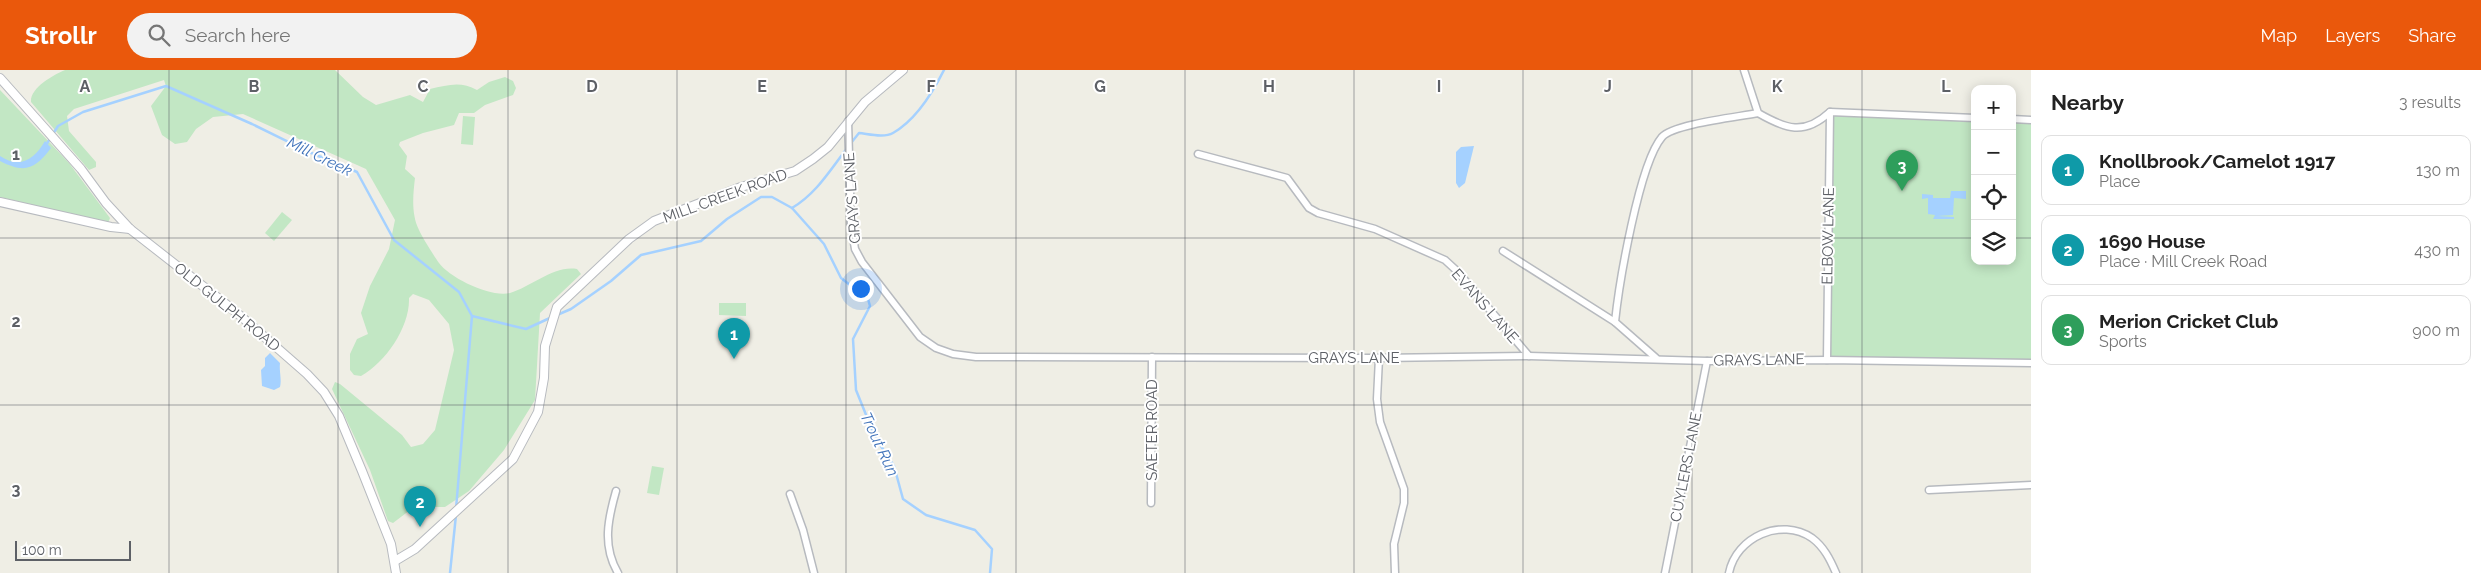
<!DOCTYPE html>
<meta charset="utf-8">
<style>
body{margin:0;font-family:Raleway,sans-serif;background:#f2f2f2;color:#222}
.controls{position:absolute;right:15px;top:15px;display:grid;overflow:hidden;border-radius:10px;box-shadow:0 2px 12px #0003}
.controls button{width:45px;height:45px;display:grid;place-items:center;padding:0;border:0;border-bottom:1px solid #e0e0e0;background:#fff;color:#222;font:25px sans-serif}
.scale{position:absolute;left:15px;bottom:12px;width:116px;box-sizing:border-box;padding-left:5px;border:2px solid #5d6066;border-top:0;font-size:14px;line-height:18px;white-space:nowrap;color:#5d6066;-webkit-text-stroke:4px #fff;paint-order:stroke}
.you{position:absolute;left:860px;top:218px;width:18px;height:18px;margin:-12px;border:4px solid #fff;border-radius:50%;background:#1a73e8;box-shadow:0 0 0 8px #1a73e833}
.badge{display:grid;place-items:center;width:32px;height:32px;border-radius:50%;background:#ea580c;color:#fff;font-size:16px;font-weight:700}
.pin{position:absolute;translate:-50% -41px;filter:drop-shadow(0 1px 2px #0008)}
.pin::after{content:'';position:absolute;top:26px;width:18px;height:15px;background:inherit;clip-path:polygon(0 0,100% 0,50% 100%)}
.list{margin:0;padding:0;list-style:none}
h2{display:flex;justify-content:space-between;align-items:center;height:65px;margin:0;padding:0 20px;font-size:21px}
h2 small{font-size:16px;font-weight:400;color:#767676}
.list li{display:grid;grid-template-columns:32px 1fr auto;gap:15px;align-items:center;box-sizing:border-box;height:70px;margin:0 10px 10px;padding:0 10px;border:1px solid #e0e0e0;border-radius:10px}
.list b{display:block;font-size:19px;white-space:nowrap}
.list p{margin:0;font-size:16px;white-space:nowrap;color:#767676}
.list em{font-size:16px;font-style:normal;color:#767676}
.icon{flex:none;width:28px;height:28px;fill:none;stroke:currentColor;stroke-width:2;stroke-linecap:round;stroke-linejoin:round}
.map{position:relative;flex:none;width:2031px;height:503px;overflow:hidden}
header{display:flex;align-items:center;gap:30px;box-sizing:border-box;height:70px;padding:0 25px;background:#ea580c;color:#fff}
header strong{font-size:24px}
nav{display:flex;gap:28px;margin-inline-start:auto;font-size:18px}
.search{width:350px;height:45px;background:#f2f2f2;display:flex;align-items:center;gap:12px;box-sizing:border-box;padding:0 18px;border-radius:28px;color:#767676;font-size:19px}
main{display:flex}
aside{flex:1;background:#fff}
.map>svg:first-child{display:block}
</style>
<header>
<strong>Strollr</strong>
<div class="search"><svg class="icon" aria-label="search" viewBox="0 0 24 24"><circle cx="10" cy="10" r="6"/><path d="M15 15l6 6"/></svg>Search here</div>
<nav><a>Map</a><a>Layers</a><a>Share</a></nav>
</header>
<main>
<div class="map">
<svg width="2031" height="503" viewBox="0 0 2031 503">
<rect width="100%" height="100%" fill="#efeee5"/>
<!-- green -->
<g fill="#c2e7c4">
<path d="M65,0H335L363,27L376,35L410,25L423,32L430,19C448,15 461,11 477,20L489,12L505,7L513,11L516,18L513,25L485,35L474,43H459L454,55L423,63L400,72L399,75L407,86L405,99L415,108C413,125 411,144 419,160C422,167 434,186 439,193C450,208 491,228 510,223C531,217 554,195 577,199L581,204L540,243L535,330L504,380L469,421L445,437H414L393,453L388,451L370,400L332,319L335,312L340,314L402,365L411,377L423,374L435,360L454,280L449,254L429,230L413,224L409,228C410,257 386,292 361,306L354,305L350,300V284L357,269L368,264L361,243L370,216L389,179L395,150L366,99L243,44L213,47L196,59L187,72L175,74L162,65L151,36L166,16L164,10L74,39L67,46L69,61L96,92V97L89,100L31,32C30,18 53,5 65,0Z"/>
<polygon points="0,20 69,93 110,148 108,153 0,127"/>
<polygon points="1830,42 1975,48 1975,191 2012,191 2012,50 2031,50 2031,292 1827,290"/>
<polygon points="463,46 475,47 473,75 461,74"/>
<polygon points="282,142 292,150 274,171 265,163"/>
<polygon points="719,233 746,233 746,246 719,245"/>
<polygon points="652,396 664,398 659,425 647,423"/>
</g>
<!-- water -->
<g fill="#a5d1ff">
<path d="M45,71L51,78C35,99 25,104 0,91V86C20,99 34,90 45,71Z"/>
<polygon points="1474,76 1465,113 1459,118 1456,113 1456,82 1461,77"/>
<polygon points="1951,121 1966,121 1966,129 1954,128 1953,145 1937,146 1954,147 1954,149 1933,149 1935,145 1928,144 1928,128 1922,129 1922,124 1933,125 1933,128 1950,128"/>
<path d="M270,283L280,293C279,301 282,310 280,317L274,320L262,316L261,300L265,296V288Z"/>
</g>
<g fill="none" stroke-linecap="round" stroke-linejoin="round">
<!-- stream -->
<g stroke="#a5d1ff" stroke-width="2.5">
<path d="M851,73L859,63C869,64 884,68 893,63C916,50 933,22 944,0"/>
<polyline points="46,75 58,56 83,42 166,16 252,54 309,82 357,102 394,170 459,222 472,246 456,439"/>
<path d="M792,138C817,123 830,100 848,77"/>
<polyline points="557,245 571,239 611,211 641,185 701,171 727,149 761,127 772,127 792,138 824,174 841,208 868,229 870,236 853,269 856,320 875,367 894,396 903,429 926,445 975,460 992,479 990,503"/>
<polyline points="472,246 526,259 552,247"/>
<polyline points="450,503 456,445"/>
</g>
<!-- minor casing -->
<g stroke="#b7babf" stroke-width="9">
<g id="minor">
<path d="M1744,0L1758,43C1786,59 1804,66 1830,42L1975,48"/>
<polyline points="2012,49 2031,50"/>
<polyline points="848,51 851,155 855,179 862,192 920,267 936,278 953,284 976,287 1379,288 1529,286 1707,291 1827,290 2031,293"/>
<polyline points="1198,84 1287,108 1309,138 1318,143 1375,159 1445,190 1457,201 1529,286"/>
<polyline points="1503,181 1615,252"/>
<polyline points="1379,288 1377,329 1380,352 1404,419 1404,433 1394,474 1395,503"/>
<path d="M1656,288L1615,252C1619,214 1639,94 1662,67C1673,54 1738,47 1758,43"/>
<polyline points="1827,290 1830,42"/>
<polyline points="1929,420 2031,415"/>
<path d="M616,421C608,449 602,476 618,503"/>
<polyline points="790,424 803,460 814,503"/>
<polyline points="1151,433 1152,287"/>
<polyline points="1665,503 1707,291"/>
<path d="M1729,503C1736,467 1781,447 1812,468C1824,477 1830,489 1836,503"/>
</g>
</g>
<!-- tertiary casing -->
<g stroke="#b7babf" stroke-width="10">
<g id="tertiary">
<polyline points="0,8 81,99 106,133 130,159 236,242 307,304 324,322 339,346 362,401 391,474 396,503"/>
<polyline points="0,132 111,157 130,159"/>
<polyline points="395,491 415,479 513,389 538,342 544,308 545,276 557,237 629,169 654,151 741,117 795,101 813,89 828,77 865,32 903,0"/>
</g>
</g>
<!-- minor -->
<use href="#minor" stroke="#fff" stroke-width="6"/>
<!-- tertiary -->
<use href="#tertiary" stroke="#fff" stroke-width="8"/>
</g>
<!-- grid -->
<path fill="none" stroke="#5d6066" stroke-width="1" stroke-opacity="0.55" d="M169,0V503M338,0V503M508,0V503M677,0V503M846,0V503M1016,0V503M1185,0V503M1354,0V503M1523,0V503M1692,0V503M1862,0V503M0,168H1975M2012,168H2031M0,335H2031"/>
<g text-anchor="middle" stroke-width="4" stroke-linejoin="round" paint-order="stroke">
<!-- street labels -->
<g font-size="15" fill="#5d6066" stroke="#fff">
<text transform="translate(725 126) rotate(-20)" y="5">MILL CREEK ROAD</text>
<text transform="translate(852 128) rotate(-94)" y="5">GRAYS LANE</text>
<text transform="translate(1828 166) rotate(-89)" y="5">ELBOW LANE</text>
<text transform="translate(1485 236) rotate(49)" y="5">EVANS LANE</text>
<text transform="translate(227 237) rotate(39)" y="5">OLD GULPH ROAD</text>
<text x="1354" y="293">GRAYS LANE</text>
<text transform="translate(1759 290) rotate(-1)" y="5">GRAYS LANE</text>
<text transform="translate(1152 360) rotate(-90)" y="5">SAETER ROAD</text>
<text transform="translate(1686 397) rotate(-79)" y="5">CUYLERS LANE</text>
</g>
<!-- water labels -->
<g font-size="16" font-style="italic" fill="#4375bb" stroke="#fff">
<text transform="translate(320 86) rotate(26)" y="6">Mill Creek</text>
<text transform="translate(880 374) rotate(65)" y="6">Trout Run</text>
</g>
</g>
<g font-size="16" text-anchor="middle" font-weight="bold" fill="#5d6066" stroke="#fff" stroke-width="4" stroke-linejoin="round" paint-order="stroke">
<text x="85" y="22">A</text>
<text x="254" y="22">B</text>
<text x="423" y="22">C</text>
<text x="592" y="22">D</text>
<text x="762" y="22">E</text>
<text x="931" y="22">F</text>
<text x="1100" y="22">G</text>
<text x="1269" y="22">H</text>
<text x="1439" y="22">I</text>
<text x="1608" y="22">J</text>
<text x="1777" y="22">K</text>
<text x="1946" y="22">L</text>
<text x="16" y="90">1</text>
<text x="16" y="257">2</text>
<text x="16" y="425">3</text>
</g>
</svg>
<div class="controls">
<button>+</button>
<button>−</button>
<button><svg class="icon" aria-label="locate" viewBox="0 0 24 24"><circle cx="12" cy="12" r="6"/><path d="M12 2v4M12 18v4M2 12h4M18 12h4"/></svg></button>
<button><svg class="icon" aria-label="layers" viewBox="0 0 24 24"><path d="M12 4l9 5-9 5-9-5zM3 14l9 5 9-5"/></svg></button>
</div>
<div class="scale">100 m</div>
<div class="you"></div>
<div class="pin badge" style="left:734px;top:289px;background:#0f9aa8">1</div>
<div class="pin badge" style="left:420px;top:457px;background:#0f9aa8">2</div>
<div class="pin badge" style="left:1902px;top:121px;background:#2e9e5b">3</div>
</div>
<aside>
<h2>Nearby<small>3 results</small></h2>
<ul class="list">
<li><span class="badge" style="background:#0f9aa8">1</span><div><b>Knollbrook/Camelot 1917</b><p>Place</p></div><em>130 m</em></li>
<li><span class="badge" style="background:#0f9aa8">2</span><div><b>1690 House</b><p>Place · Mill Creek Road</p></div><em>430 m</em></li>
<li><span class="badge" style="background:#2e9e5b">3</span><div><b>Merion Cricket Club</b><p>Sports</p></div><em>900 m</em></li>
</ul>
</aside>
</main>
